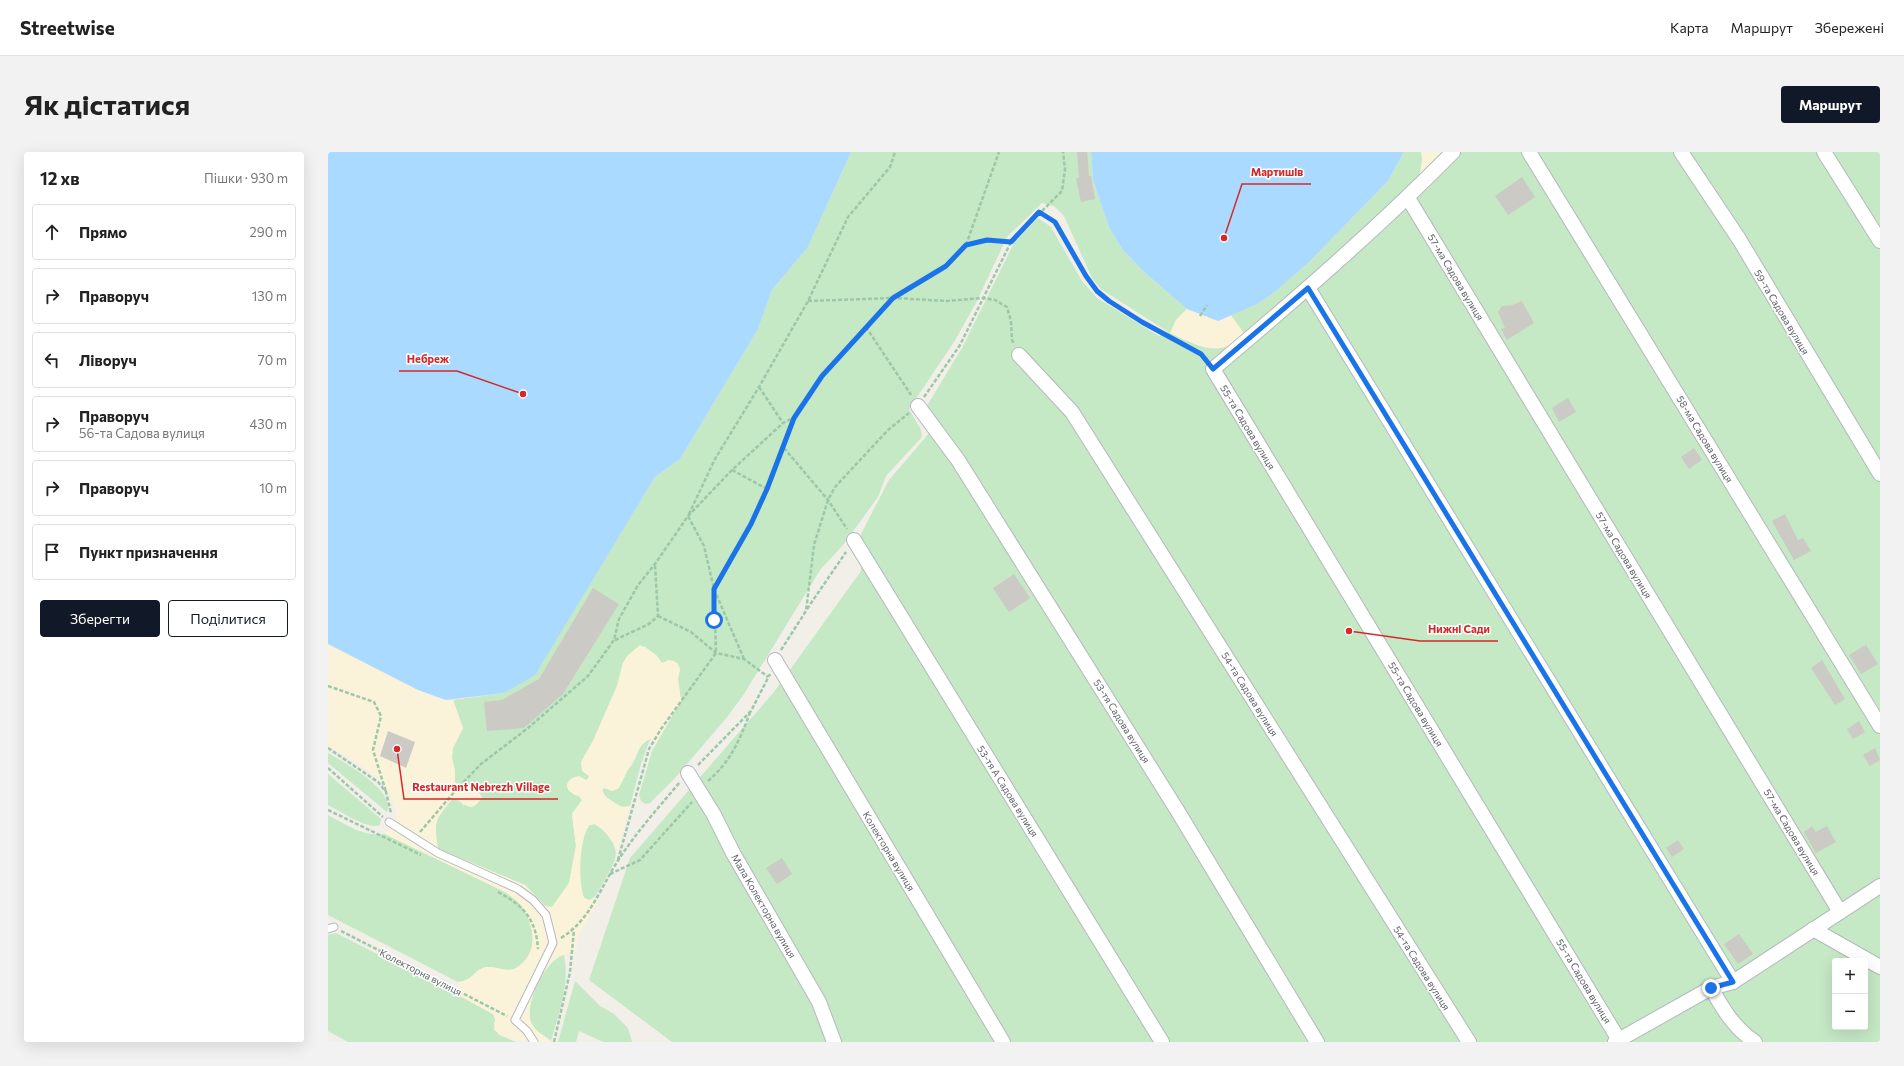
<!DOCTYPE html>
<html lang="uk">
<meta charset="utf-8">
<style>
body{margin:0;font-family:Commissioner,sans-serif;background:#f2f2f2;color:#222}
.controls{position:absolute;right:12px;bottom:12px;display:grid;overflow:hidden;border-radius:4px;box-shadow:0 4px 16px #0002}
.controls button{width:36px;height:36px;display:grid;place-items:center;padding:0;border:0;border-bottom:1px solid #e0e0e0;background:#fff;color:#222;font:20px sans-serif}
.stop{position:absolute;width:12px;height:12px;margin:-9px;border:3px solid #1a73e8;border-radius:50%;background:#fff}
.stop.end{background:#1a73e8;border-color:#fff;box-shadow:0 1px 4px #0008}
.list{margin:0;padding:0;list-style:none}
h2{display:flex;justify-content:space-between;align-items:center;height:52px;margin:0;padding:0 16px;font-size:17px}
h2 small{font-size:13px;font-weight:400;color:#767676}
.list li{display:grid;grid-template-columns:26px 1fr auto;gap:12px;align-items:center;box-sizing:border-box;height:56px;margin:0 8px 8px;padding:0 8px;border:1px solid #e0e0e0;border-radius:4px}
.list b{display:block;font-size:15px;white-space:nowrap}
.list p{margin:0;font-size:13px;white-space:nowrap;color:#767676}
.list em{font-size:13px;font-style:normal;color:#767676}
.actions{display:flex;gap:8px;padding:12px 16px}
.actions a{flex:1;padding:9px 0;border:1px solid #111827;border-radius:4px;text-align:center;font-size:14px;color:#111827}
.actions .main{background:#111827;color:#fff}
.icon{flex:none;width:22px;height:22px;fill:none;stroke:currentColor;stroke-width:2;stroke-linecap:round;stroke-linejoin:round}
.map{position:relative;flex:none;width:1552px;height:890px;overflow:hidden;border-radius:4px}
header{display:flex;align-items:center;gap:24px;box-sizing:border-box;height:56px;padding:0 20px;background:#fff;border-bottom:1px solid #e0e0e0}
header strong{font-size:19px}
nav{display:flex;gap:22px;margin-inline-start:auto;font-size:14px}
.intro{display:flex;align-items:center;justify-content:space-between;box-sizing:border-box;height:96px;padding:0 24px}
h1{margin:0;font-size:28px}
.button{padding:10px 18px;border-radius:4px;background:#111827;color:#fff;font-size:14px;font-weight:700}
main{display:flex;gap:24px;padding:0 24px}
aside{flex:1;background:#fff;border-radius:4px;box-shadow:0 4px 16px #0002}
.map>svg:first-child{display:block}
</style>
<header>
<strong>Streetwise</strong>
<nav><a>Карта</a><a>Маршрут</a><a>Збережені</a></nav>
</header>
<div class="intro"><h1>Як дістатися</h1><a class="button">Маршрут</a></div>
<main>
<aside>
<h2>12 хв<small>Пішки · 930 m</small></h2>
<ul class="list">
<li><svg class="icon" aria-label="ahead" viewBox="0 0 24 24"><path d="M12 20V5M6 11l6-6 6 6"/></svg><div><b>Прямо</b></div><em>290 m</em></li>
<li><svg class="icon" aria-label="right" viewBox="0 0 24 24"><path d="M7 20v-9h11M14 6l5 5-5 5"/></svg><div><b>Праворуч</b></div><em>130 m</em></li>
<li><svg class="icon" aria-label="left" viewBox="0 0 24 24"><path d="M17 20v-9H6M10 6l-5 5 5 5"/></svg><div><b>Ліворуч</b></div><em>70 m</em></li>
<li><svg class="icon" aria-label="right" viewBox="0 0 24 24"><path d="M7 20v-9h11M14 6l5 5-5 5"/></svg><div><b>Праворуч</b><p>56-та Садова вулиця</p></div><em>430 m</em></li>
<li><svg class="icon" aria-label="right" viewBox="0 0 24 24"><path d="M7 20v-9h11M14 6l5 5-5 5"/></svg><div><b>Праворуч</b></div><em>10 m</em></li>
<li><svg class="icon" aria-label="arrive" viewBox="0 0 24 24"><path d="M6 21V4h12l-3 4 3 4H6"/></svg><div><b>Пункт призначення</b></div></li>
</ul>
<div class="actions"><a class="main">Зберегти</a><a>Поділитися</a></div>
</aside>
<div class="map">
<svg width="1552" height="890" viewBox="0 0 1552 890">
<rect width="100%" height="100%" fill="#f1efe8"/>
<!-- green -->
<g fill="#c5e8c5" fill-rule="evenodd">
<path d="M523,0H763L765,28L781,75L794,97L815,119L859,157L848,168L844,178L890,169L926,153L947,140L980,111L1060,29L1076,0H1552V890H344L261,828L302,706L446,540L533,419V382L561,328L603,279L597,257L634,196L686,91L710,66L723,75L754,129L769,146L831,184L840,180L773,137L764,126L736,64L726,54L714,51L679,85L648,151L626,190L581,257L593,278L594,285L558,324L550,345L515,393L492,418L416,542L400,564L347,626L322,651L317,652L313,649L311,643L324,599L353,549L350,527L352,517L334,511L328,503L316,494L295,511L289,534L265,589L253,610L261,624L251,643L254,648L244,662L248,694L241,731L224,756L217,754L197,733L110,697C106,668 106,670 124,647L131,648L136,654L146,636L137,633L132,635L127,630V619L124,606L125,596L135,576L125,548L176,541L272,415L327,325L352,307L430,177L444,138L480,95ZM1507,809H1537V875H1507Z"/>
<path d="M322,587L313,612L302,654L294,655L278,645L274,638C283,629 296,624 303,614C311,604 309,592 322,587Z"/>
<path d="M0,601C15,610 68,638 59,660L0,611Z"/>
<path d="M0,622L53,667L52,673C42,679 10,658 0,653Z"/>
<path d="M0,663C19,673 35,685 57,682L177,740C182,744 188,747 192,752C206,771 213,801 188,816C178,822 167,812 155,816C145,819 146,828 130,830L0,763Z"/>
<path d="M266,672C272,675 276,679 280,684C295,702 285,712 276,729C271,737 269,745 261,749L256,746C249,726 251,698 258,678L262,673Z"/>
<polygon points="8,781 130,843 165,862 168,867 166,872 171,883 188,890 20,890 0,879 0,783"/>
<path d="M236,803C242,833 231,860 223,889C217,884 207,879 204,873C194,854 217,808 236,803Z"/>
<polygon points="247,829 272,854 286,862 300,876 304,890 275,890 251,879 248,890 230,890"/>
</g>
<!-- sand -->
<g fill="#fbf3d9">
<polygon points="1093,0 1122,0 1096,27 1092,21 1094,7"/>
<path d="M859,157L890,169L903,163L918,184C889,206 872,195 842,181L848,168Z"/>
<path d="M0,492L90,538L112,547L125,548L135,576L125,596L124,606L127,619V630L132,635L141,633L151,640L154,645C141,666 138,647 124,647C106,670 106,668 110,697L197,733L217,754L224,755L241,731L248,694L244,662L254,648C251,642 248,645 244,641C233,634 242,625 251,624L258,628L260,627L261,624L254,619L253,610L265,589L289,534L295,511L299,504L312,493L328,503L334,511L340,508L346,509L350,512L352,517L350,527L353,549L328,590L322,587C308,592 299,624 290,637L284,639L276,636L274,638C277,648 293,658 302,654L289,699C285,688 277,677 267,672L261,673C251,690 250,728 256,746L261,748L266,746L271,749L251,781L248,800C242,802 234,802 230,805C215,813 193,859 205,874C209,880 218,885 224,890C205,890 181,890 166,878L167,867L165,862L130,843V830C146,828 145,819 155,816C166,812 178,822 188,816C213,801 206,771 192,752C188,747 182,744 177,740L57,682C60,678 65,674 67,669C70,663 68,658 66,651C55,622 25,609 0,593Z"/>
</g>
<!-- water -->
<g fill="#aadaff">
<polygon points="0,0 523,0 480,95 444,138 430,177 352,307 327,325 207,523 176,541 118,548 90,538 0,492"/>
<polygon points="763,0 1076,0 1060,29 980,111 947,140 927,153 890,169 859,157 815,119 794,97 781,75 765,28"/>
</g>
<!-- building -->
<g fill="#cccac5">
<polygon points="749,0 759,0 761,24 763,24 767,47 753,50 748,26 751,26"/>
<polygon points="1194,25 1207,45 1180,63 1167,44"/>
<polygon points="1194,149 1206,171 1179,188 1173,177 1177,176 1170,160 1174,154 1184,153"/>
<polygon points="1240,246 1248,260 1231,270 1224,256"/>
<polygon points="1366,296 1374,308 1361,317 1353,305"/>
<polygon points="1457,362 1470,388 1475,386 1483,399 1466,408 1444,369"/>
<polygon points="686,422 702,446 681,460 665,436"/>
<polygon points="265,436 291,452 235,542 196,576 159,579 156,550 174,548 211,527"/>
<polygon points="1538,493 1550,512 1533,522 1521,503"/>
<polygon points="1494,508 1517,547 1507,553 1483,516"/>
<polygon points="1531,569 1537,580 1525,587 1519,577"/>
<polygon points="60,579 87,590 78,616 52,604"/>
<polygon points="1547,596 1552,608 1542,614 1535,603"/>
<polygon points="1484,674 1488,680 1499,674 1508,690 1488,701 1476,680"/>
<polygon points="1350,688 1356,697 1344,705 1338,696"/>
<polygon points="454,706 464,722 449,732 438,716"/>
<polygon points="1411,782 1425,802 1410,812 1396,792"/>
</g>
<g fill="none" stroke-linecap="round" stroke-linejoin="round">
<!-- service casing -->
<g stroke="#b5b8bc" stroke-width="9">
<g id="service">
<polyline points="61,670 110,701 190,737 205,748 218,763 225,791 187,868 199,879 206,890"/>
<polyline points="0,777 6,775"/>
</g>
</g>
<!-- minor casing -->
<g stroke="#b5b8bc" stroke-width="16">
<g id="minor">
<path d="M1125,0C1049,77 968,147 885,217L1291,888"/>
<polyline points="1201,0 1552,574"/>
<polyline points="1353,0 1411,87 1552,322"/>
<polyline points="1496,0 1552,89"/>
<polyline points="1080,46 1512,760"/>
<polyline points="980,136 1405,830"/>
<polyline points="691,203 744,260 1141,890"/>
<polyline points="590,254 630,308 849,658 989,890"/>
<polyline points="526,388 834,890"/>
<polyline points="447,508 675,890"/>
<polyline points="360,621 386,663 405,701 491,850 506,890"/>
<polyline points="1485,777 1552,815"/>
<path d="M1383,836C1395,857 1406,876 1427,890"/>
<polyline points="1287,890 1383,836 1405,830 1552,734"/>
</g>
</g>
<!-- path -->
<g stroke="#9cc7a9" stroke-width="2.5" stroke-dasharray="4 2" stroke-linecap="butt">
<polyline points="711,60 727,70 758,124 769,139 781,149 814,170 873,202 877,207"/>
<polyline points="638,93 671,0"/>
<polyline points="480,149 565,146 619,149 655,146 667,148 679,155 683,169 684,188 686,192"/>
<polyline points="872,164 879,153"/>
<polyline points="538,175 583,243"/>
<polyline points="431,235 455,271"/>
<polyline points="596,245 632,193 683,90 734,39 737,17 735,0"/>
<polyline points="456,296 500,348 519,377"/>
<polyline points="404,318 439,337"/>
<polyline points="479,457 518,400"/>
<polyline points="330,464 363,480 388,501 416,507 440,525"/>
<polyline points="287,488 321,472 330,464 327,413"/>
<polyline points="453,498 478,459 486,393 500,348 507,335 560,278 581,261"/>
<polyline points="416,507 386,437 376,394 360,364 387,307 431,235 480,149 520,65 562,15 567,0"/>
<polyline points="0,534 46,550 53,564 45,598 58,640"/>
<polyline points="0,596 50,630 58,640 63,661"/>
<polyline points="370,613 423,559 442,522"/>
<polyline points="0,616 55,665"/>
<path d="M380,629C403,609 411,589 422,561"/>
<polyline points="0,658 93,703"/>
<polyline points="92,680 128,638 153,612 200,576 260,524 286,488 291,467 310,433 327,412 360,364 404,318 455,271 465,266"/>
<polyline points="290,708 321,597 333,577 388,501 386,437 423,371 439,337 466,266 494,224 565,146 618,114 638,93 659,88 683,90"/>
<polyline points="282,722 312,708 364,650"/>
<path d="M170,740C196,754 208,767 210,797"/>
<polyline points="13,779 179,864"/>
<path d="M233,786C262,768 272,737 289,710C307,682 330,656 352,630"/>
<polyline points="226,890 242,820 246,778"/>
</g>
<!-- service -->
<use href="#service" stroke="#fff" stroke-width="7"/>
<!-- minor -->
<use href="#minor" stroke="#fff" stroke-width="14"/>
</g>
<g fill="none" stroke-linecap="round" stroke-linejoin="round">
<!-- route -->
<polyline stroke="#1a73e8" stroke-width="5" points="386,468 386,437 423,372 439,337 466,266 494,224 565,146 618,114 638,93 659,88 683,90 711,60 727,70 758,124 769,139 781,149 814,170 873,202 885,217 980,136 1405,830 1383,836"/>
</g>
<g text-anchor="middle" stroke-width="3" stroke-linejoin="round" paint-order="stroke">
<!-- street labels -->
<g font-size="10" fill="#5f6368" stroke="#fff">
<text transform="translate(1128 125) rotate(59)" y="4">57-ма Садова вулиця</text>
<text transform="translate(1454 160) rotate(59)" y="4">59-та Садова вулиця</text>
<text transform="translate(920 275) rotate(59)" y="4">55-та Садова вулиця</text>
<text transform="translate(1377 287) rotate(59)" y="4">58-ма Садова вулиця</text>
<text transform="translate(1296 403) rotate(59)" y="4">57-ма Садова вулиця</text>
<text transform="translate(922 542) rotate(58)" y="4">54-та Садова вулиця</text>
<text transform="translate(1088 552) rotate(59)" y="4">55-та Садова вулиця</text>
<text transform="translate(794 569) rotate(58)" y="4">53-тя Садова вулиця</text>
<text transform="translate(680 639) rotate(58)" y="4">53-тя А Садова вулиця</text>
<text transform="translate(1464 680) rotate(59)" y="4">57-ма Садова вулиця</text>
<text transform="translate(561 699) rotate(59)" y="4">Колекторна вулиця</text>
<text transform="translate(436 754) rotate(60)" y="4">Мала Колекторна вулиця</text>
<text transform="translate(1094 816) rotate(58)" y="4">54-та Садова вулиця</text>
<text transform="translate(93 820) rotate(27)" y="4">Колекторна вулиця</text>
<text transform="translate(1256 829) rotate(59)" y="4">55-та Садова вулиця</text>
</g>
</g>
<!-- callouts -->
<path fill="none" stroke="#d62828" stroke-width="1.5" d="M896 86L914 32H983M195 242L129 219H71M1021 479L1092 489H1170M69 597L76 647H230"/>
<g fill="#d62828" stroke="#fff" stroke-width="1.5">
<circle cx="896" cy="86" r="4"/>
<circle cx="195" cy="242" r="4"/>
<circle cx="1021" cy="479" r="4"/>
<circle cx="69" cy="597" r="4"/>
</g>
<g font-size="11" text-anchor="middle" font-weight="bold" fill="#d62828" stroke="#fff" stroke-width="3" stroke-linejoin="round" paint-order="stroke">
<text x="949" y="24">Мартишів</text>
<text x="100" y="211">Небреж</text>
<text x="1131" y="481">Нижні Сади</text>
<text x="153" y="639">Restaurant Nebrezh Village</text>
</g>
</svg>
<div class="controls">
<button>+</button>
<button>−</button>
</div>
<div class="stop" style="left:386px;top:468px"></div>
<div class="stop end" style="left:1383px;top:836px"></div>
</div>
</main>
